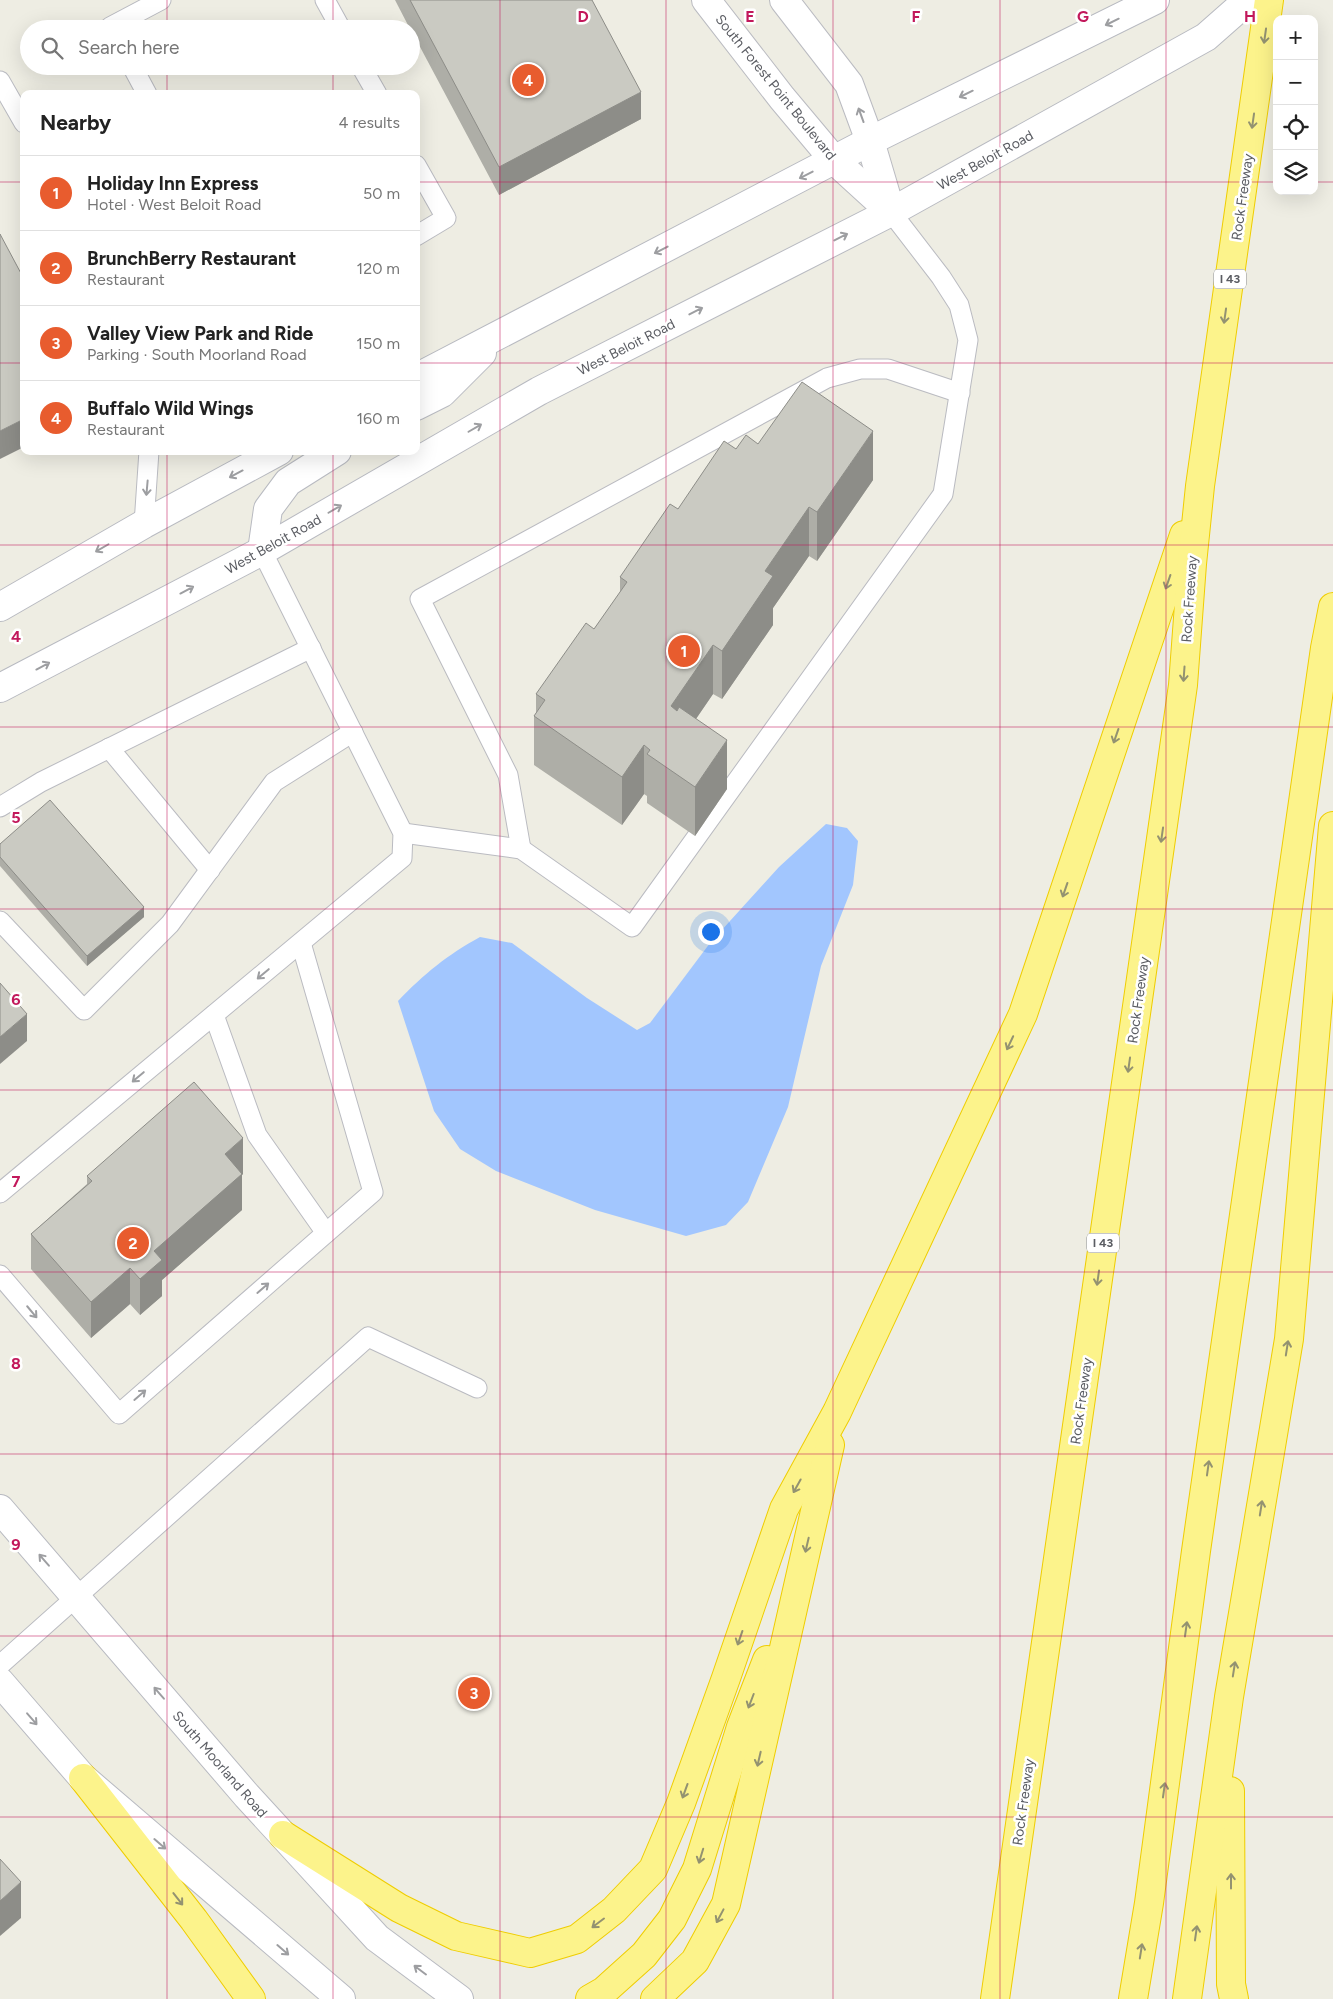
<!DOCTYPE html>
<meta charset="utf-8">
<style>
body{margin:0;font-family:Figtree,sans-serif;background:#f6f6f6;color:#222}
.controls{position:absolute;right:15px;top:15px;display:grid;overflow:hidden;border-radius:10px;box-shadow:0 5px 20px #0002}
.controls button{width:45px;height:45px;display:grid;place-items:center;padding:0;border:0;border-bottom:1px solid #e0e0e0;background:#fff;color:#222;font:25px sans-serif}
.you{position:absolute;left:710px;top:931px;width:18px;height:18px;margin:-12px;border:4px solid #fff;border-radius:50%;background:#1a73e8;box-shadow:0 0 0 8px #1a73e833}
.badge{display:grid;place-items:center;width:32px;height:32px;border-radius:50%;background:#e85c2e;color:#fff;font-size:16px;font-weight:700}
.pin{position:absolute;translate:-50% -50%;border:2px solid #fff;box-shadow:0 1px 5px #0006}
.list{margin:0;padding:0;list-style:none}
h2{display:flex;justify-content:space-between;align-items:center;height:65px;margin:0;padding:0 20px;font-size:21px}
h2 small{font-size:16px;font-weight:400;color:#767676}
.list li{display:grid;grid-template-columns:32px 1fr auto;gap:15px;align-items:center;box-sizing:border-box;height:75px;padding:0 20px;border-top:1px solid #e0e0e0}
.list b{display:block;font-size:19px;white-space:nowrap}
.list p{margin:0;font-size:16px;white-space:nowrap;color:#767676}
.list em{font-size:16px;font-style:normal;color:#767676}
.icon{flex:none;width:28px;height:28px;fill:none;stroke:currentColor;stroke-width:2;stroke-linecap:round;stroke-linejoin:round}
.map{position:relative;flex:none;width:1333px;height:1999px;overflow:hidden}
.search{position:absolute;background:#fff;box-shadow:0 5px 20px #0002;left:20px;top:20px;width:400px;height:55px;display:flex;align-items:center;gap:12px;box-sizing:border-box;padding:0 18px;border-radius:28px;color:#767676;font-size:19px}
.panel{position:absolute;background:#fff;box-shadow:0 5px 20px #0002;left:20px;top:90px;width:400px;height:365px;border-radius:10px}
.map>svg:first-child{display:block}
</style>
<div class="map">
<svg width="1333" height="1999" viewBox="0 0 1333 1999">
<rect width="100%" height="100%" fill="#eeede3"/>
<!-- water -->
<path fill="#a2c6fe" d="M826,824L847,828L858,841L853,885L821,966L788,1107L748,1202L726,1225L686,1236L595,1210L496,1171L460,1149L434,1111L398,1001C424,974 447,955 480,937L512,943L587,998L637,1030L650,1023L710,943L779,867Z"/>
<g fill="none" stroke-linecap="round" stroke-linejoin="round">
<!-- service casing -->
<g stroke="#babbc1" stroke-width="21">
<g id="service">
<polyline points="325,0 341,29"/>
<polyline points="111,29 110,27 161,0"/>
<polyline points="132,66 147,94"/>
<polyline points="361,66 377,94"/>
<polyline points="0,81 24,123"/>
<polyline points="416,165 446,218 416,236"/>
<polyline points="144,524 149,451"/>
<polyline points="109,748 210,870"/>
<polyline points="0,807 41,782 311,648"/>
<polyline points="403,833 521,849 632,927 943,494 968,340 959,305 941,277 891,212"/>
<polyline points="521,849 508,775 420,599 827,378 860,369 888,369 960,393"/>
<polyline points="0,921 84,1010 170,924 274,782 353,732"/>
<polyline points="214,1015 257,1135 326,1233"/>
<polyline points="0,1193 402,858 403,833 262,551"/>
<polyline points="0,1275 119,1414 373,1192 301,943"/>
<polyline points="0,1665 368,1337 477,1388"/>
</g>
</g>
<!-- minor casing -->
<g stroke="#babbc1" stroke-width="30">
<g id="minor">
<polyline points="706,0 782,98 834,160 891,212"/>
<polyline points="784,0 849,84 870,141 891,212"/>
</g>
</g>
<!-- secondary casing -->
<g stroke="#b8bac1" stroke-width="30">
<g id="secondary">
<polyline points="416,378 870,141 1155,0"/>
<polyline points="416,406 442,393 482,353"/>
<polyline points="262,551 268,509 288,482 337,451"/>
<polyline points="0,607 144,524 279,451"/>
<polyline points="0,688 262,551 539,391 891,212 1206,37 1248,0"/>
<polyline points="0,1509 247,1796 377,1938 459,1999"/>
<polyline points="0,1682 83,1778 341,1999"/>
</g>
</g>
<!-- motorway casing -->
<g stroke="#efcd01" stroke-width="30">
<g id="motorway">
<polyline points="83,1778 194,1920 251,1999"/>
<polyline points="1230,1791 1231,1984 1234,1999"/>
<polyline points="283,1835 399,1908 456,1936 530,1953 577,1939 614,1910 653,1869 681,1803 726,1678 784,1509 837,1412 1023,1014 1184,535"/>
<polyline points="590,1999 604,1991 644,1955 672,1919 697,1869 741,1727 767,1660"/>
<polyline points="655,1999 695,1961 726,1904 830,1445"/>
<polyline points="995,1999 1183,685 1192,564 1200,486 1269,0"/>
<polyline points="1133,1999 1149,1903 1196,1551 1325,648 1333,607"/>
<polyline points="1187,1999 1229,1697 1289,1339 1333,826"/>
</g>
</g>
<!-- service -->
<use href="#service" stroke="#fff" stroke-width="19"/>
<!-- minor -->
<use href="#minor" stroke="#fff" stroke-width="28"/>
<!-- secondary -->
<use href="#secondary" stroke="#fff" stroke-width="28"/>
<!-- motorway -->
<use href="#motorway" stroke="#fcf38b" stroke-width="28"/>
</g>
<!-- wall -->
<g fill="#aeaea7">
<polygon points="395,0 592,0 641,119 499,195 411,30 411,29 410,29"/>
<polygon points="758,444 873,480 817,561 809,556 773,608 773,625 722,699 713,694 696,719 727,789 695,836 647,803 647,796 644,794 622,825 534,765 534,716 536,713 536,694 594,629 620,593 620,577 678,509 736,449"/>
<polygon points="0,844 144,917 87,966 0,866"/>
<polygon points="243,1174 242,1175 242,1210 162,1280 162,1296 140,1315 130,1304 91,1338 31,1269 31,1234 87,1184 87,1176"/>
</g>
<!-- shaded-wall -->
<g fill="#8d8d88">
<polygon points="641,92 641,119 499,195 499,167"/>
<polygon points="24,419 24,447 0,459 0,431"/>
<polygon points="873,431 873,480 817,561 817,512"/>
<polygon points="809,507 809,556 773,608 773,625 722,699 722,651 765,571"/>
<polygon points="713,645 713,694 671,755 671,706"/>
<polygon points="727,740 727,789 695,836 695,787"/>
<polygon points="644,745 644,794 622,825 622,777"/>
<polygon points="144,907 144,917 87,966 87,956"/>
<polygon points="27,1014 27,1041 0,1064 0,1037"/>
<polygon points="243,1138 243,1174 242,1175 242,1210 162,1280 162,1296 140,1315 140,1279 154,1251 225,1154"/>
<polygon points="130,1268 130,1304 91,1338 91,1302"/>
<polygon points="21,1882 21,1918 0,1936 0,1901"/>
</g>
<!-- building -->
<g fill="#cacac2" stroke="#8d8d88">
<polygon points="410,0 592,0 641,92 499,167"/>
<polygon points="0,234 24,279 24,419 0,431"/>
<polygon points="802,382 873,431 817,512 809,507 765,571 773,576 722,651 713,645 671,706 677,711 679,707 727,740 695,787 647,754 650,750 644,745 622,777 534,716 545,700 536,694 586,623 594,629 627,582 620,577 670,504 678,509 724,441 736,449 746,435 758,444"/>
<polygon points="50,800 144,907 87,956 0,857 0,844"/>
<polygon points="0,983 27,1014 0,1037"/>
<polygon points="194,1082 243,1138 225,1154 242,1174 154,1251 162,1260 140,1279 130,1268 91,1302 31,1234 92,1181 87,1176"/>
<polygon points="0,1859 21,1882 0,1901"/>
</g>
<!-- one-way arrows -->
<defs><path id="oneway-shaft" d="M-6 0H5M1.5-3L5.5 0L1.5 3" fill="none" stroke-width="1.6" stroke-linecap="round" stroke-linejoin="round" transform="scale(1.25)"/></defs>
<g stroke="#9d9ea1">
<use href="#oneway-shaft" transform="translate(1112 22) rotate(154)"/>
<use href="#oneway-shaft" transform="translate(966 94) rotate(154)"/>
<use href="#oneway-shaft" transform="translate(861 115) rotate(-110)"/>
<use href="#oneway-shaft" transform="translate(806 175) rotate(153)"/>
<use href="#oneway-shaft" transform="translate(841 237) rotate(-27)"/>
<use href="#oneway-shaft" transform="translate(661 250) rotate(153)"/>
<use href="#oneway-shaft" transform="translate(696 311) rotate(-27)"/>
<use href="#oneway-shaft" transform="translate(475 428) rotate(-30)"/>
<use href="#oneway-shaft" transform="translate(236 474) rotate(152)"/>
<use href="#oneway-shaft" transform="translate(147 488) rotate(95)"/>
<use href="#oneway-shaft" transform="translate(335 509) rotate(-30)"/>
<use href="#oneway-shaft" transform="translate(102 548) rotate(150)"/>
<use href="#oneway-shaft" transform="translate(187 590) rotate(-28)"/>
<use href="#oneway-shaft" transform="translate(43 666) rotate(-28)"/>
<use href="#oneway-shaft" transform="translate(263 974) rotate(140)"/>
<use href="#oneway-shaft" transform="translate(138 1077) rotate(140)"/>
<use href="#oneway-shaft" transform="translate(263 1288) rotate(-41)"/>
<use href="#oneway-shaft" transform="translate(32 1312) rotate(50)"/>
<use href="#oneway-shaft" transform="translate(140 1395) rotate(-41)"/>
<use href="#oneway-shaft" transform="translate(44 1560) rotate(-131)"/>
<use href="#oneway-shaft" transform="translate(159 1693) rotate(-131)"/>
<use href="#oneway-shaft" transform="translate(32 1719) rotate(49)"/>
<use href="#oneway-shaft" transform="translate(160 1844) rotate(41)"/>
<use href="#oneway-shaft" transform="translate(283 1950) rotate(41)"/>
<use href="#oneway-shaft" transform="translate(420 1970) rotate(-143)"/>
</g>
<g stroke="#939271">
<use href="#oneway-shaft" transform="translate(1265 36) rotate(98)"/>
<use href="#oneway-shaft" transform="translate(1253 121) rotate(98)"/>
<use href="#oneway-shaft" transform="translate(1225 316) rotate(98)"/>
<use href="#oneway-shaft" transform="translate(1168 582) rotate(109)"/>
<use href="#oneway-shaft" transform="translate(1184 674) rotate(94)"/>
<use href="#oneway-shaft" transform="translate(1116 736) rotate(109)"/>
<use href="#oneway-shaft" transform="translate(1162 835) rotate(98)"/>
<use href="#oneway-shaft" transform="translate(1065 890) rotate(109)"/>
<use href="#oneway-shaft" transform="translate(1010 1043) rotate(115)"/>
<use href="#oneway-shaft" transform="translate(1129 1065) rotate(98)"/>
<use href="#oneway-shaft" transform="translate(1098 1278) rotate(98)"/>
<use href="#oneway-shaft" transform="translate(1287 1348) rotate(-81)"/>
<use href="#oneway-shaft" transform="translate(1208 1468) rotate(-82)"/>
<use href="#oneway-shaft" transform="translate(797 1486) rotate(119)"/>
<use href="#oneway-shaft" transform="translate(1261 1508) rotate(-81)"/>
<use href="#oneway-shaft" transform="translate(807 1545) rotate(103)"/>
<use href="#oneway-shaft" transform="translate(1186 1629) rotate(-82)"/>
<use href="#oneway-shaft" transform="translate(740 1638) rotate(109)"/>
<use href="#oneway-shaft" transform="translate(1234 1669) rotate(-81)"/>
<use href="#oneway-shaft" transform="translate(751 1701) rotate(111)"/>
<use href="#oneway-shaft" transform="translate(759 1759) rotate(103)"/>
<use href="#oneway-shaft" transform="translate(1164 1790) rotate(-82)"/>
<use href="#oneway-shaft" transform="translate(685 1791) rotate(110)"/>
<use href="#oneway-shaft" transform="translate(701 1856) rotate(107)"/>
<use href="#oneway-shaft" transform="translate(1231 1881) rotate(-90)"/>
<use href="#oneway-shaft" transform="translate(178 1899) rotate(52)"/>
<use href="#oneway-shaft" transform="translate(720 1916) rotate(118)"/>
<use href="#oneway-shaft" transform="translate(598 1923) rotate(143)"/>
<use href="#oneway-shaft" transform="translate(1196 1933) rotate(-82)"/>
<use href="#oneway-shaft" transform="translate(1141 1951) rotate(-81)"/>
</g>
<!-- grid -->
<path fill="none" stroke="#c2185b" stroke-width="1" stroke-opacity="0.55" d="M167,0V29M333,0V29M500,0V1999M666,0V1999M833,0V1999M1000,0V1999M1166,0V1999M167,66V94M333,66V94M0,182H24M416,182H1277M1314,182H1333M0,363H24M416,363H1333M167,451V1999M333,451V1999M0,545H1333M0,727H1333M0,909H1333M0,1090H1333M0,1272H1333M0,1454H1333M0,1636H1333M0,1817H1333"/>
<g text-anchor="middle" stroke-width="5" stroke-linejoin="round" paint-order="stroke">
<!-- shield labels -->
<g fill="#fff" stroke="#8c8e92" stroke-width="1">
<rect x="1214" y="269.5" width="32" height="19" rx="4"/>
<rect x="1087" y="1233.5" width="32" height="19" rx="4"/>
</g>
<g font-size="12" font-weight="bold" fill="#5b5d63">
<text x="1230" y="283">I 43</text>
<text x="1103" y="1247">I 43</text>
</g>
<!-- street labels -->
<g font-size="14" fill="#5b5d63" stroke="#fff">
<text transform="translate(776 87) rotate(51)" y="5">South Forest Point Boulevard</text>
<text transform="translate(985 160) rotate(-29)" y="5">West Beloit Road</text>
<text transform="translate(1242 197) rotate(-82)" y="5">Rock Freeway</text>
<text transform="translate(626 347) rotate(-27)" y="5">West Beloit Road</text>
<text transform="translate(273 544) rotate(-29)" y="5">West Beloit Road</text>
<text transform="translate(1189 599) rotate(-86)" y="5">Rock Freeway</text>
<text transform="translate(1138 1000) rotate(-82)" y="5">Rock Freeway</text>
<text transform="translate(1081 1401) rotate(-82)" y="5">Rock Freeway</text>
<text transform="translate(220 1764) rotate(49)" y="5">South Moorland Road</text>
<text transform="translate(1023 1802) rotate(-82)" y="5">Rock Freeway</text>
</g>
</g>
<g font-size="16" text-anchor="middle" font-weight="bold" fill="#c2185b" stroke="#fff" stroke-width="5" stroke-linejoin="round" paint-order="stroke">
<text x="583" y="22">D</text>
<text x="750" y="22">E</text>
<text x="916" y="22">F</text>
<text x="1083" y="22">G</text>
<text x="1250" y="22">H</text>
<text x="16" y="642">4</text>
<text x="16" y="823">5</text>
<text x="16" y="1005">6</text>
<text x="16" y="1187">7</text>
<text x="16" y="1369">8</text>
<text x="16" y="1550">9</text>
</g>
</svg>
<div class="controls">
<button>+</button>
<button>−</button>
<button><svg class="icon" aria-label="locate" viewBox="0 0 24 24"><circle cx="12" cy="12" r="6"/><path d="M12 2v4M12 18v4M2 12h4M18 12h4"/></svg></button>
<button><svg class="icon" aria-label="layers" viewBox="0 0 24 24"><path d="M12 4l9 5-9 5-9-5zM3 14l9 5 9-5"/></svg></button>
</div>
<div class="you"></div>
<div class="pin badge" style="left:684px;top:651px">1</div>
<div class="pin badge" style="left:133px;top:1243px">2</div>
<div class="pin badge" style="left:474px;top:1693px">3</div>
<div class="pin badge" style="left:528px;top:80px">4</div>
<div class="search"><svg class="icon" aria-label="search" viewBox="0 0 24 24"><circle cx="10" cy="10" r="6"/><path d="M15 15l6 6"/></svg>Search here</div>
<section class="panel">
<h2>Nearby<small>4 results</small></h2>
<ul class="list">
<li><span class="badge">1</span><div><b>Holiday Inn Express</b><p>Hotel · West Beloit Road</p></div><em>50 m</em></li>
<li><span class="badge">2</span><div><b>BrunchBerry Restaurant</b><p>Restaurant</p></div><em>120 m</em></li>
<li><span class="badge">3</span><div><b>Valley View Park and Ride</b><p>Parking · South Moorland Road</p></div><em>150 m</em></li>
<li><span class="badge">4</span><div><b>Buffalo Wild Wings</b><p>Restaurant</p></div><em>160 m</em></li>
</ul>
</section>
</div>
